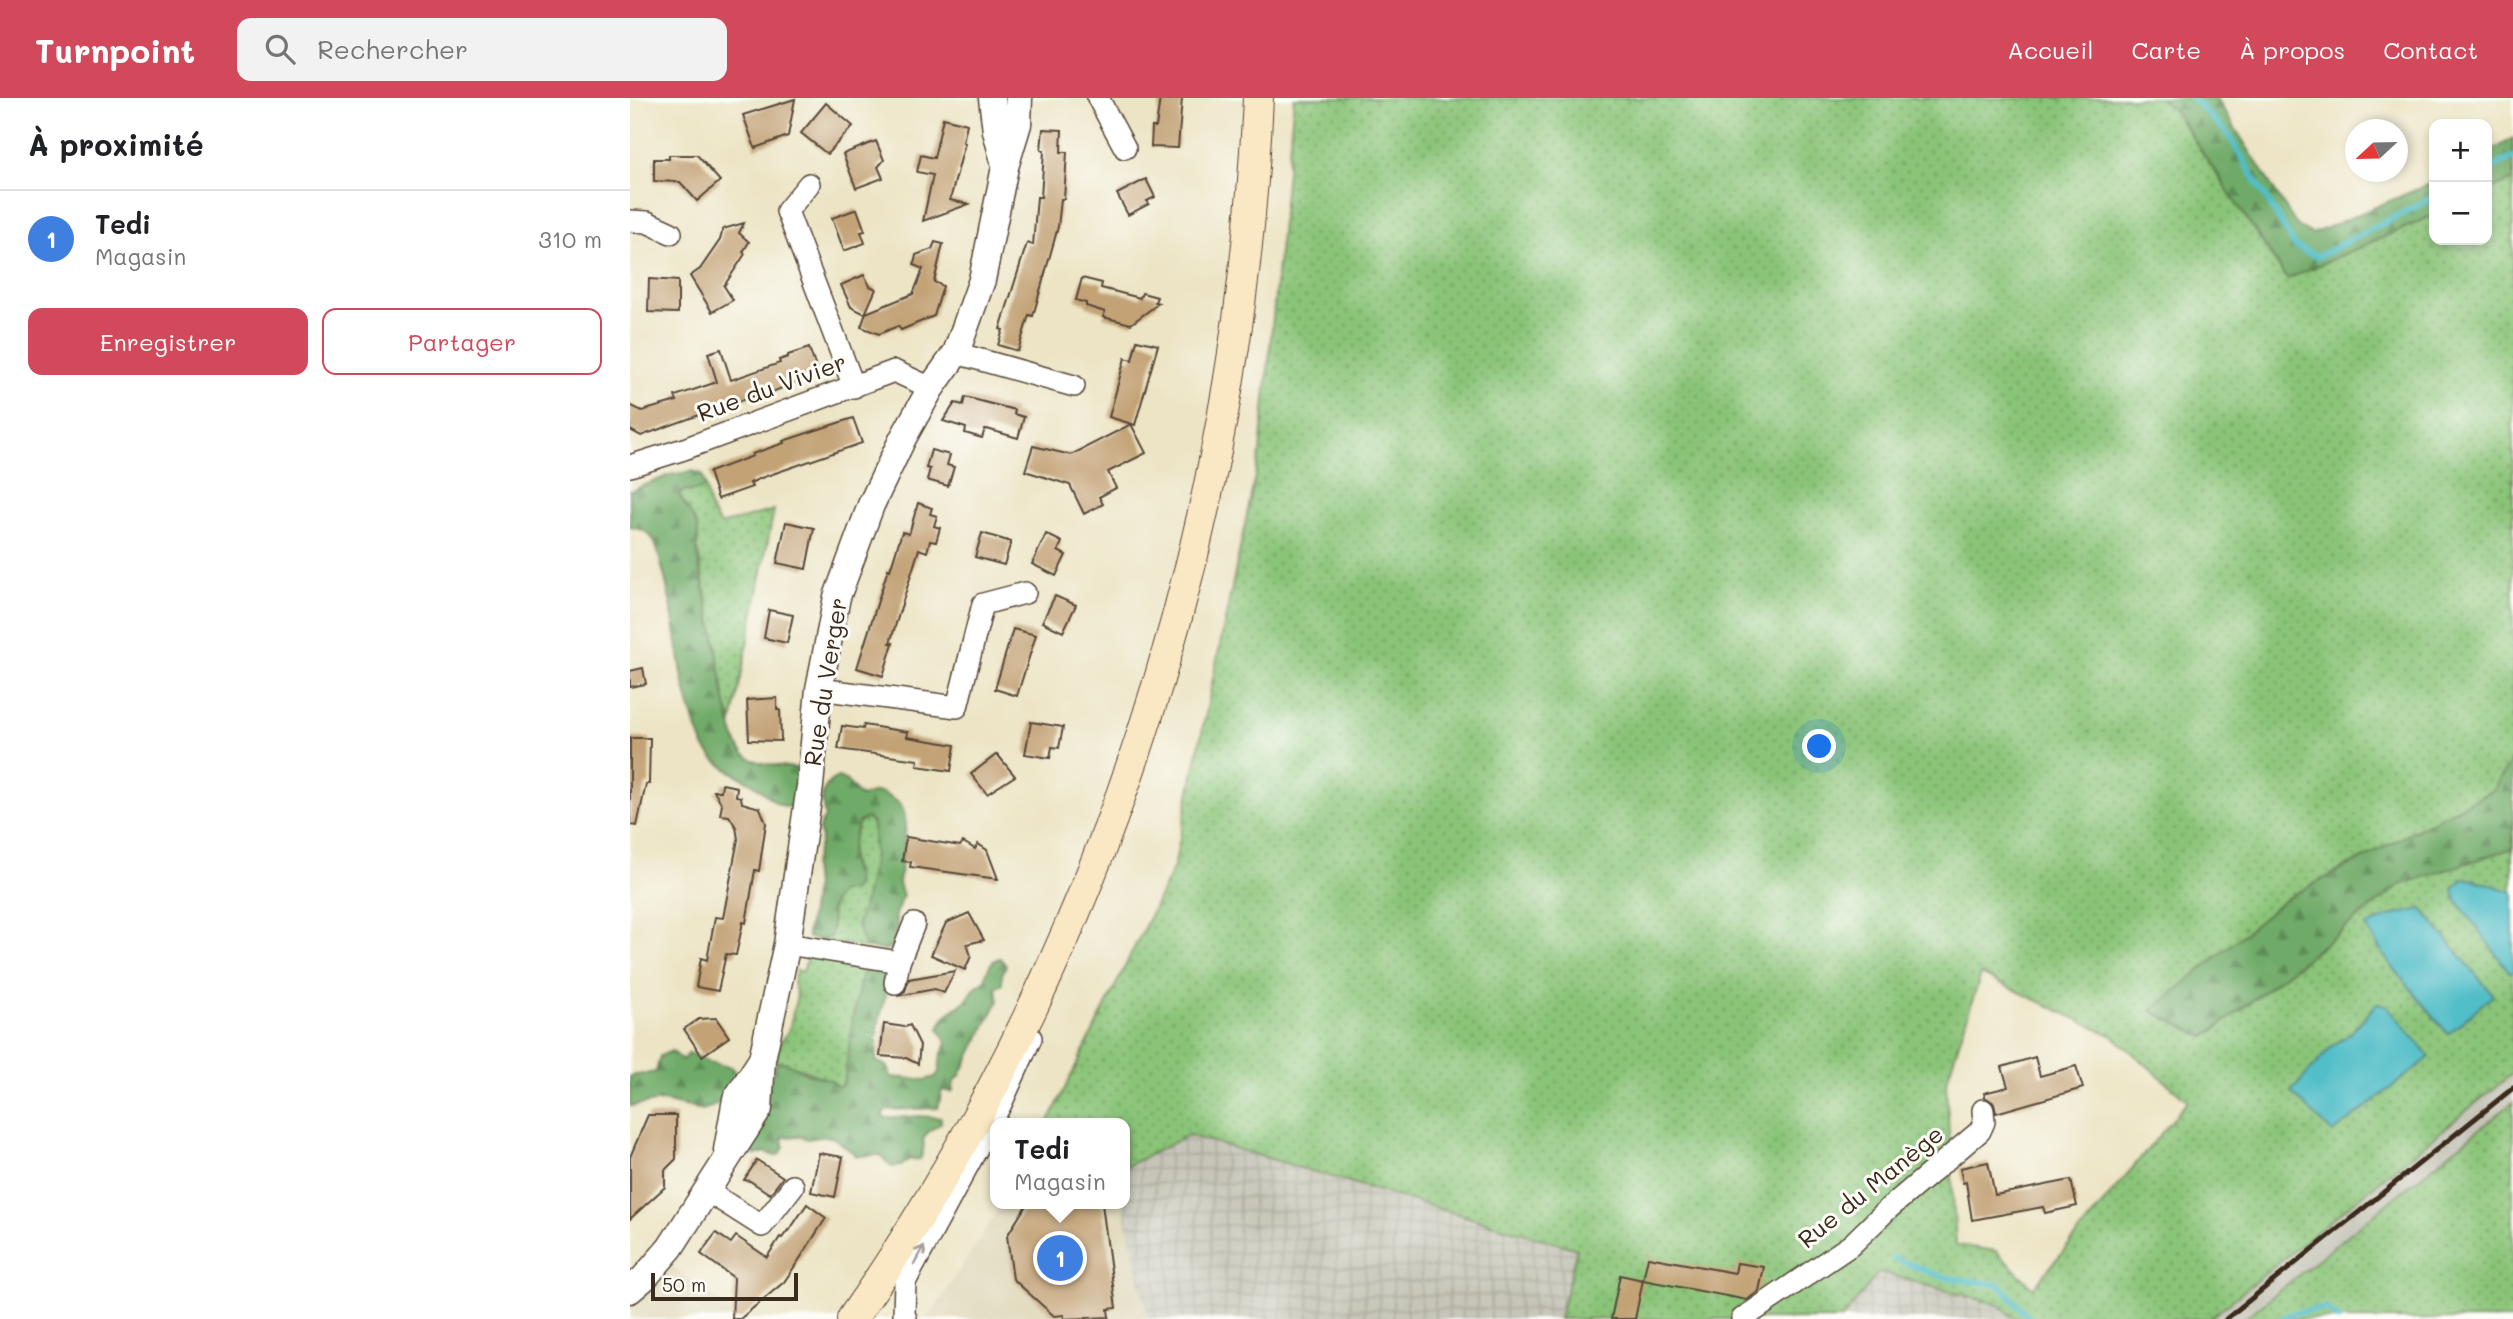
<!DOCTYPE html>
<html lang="fr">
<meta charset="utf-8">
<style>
body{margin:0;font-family:Mali,sans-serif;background:#f2f2f2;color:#202124}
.controls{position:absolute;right:21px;top:21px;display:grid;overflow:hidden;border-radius:14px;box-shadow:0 4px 10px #0003}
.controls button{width:63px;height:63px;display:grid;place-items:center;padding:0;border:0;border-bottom:2px solid #e0e0e0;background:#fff;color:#202124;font:35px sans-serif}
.compass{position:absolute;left:1715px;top:21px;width:63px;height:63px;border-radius:50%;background:#fff;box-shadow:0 4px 10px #0003;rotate:248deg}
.scale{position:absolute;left:21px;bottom:18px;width:147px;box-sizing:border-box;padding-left:7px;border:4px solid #3b2a1e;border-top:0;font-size:19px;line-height:24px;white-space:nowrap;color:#3b2a1e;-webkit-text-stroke:5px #fdfcf7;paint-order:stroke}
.you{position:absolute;left:1190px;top:649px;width:24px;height:24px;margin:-18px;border:5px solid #fff;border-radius:50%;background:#1a73e8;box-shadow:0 0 0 10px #1a73e833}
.badge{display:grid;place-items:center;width:46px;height:46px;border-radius:50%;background:#d1495b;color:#fff;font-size:23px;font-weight:700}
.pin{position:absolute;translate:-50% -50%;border:4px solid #fff;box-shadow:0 2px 7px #0006}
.popup{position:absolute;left:360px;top:1020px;width:140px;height:91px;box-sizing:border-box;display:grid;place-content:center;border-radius:14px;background:#fff;filter:drop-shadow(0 2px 5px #0005);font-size:23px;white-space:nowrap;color:#757577}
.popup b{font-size:26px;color:#202124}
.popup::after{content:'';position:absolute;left:50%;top:100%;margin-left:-14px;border:14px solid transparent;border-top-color:#fff}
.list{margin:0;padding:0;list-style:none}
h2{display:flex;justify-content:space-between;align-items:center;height:91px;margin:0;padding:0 28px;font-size:30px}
h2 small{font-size:23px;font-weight:400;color:#757577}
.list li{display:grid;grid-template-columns:46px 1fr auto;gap:21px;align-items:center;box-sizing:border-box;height:98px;padding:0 28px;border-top:2px solid #e0e0e0}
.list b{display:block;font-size:26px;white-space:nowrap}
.list p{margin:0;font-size:23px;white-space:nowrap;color:#757577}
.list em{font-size:23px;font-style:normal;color:#757577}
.actions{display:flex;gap:14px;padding:21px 28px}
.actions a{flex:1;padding:16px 0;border:2px solid #d1495b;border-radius:14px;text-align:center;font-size:24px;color:#d1495b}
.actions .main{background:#d1495b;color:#fff}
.icon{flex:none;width:38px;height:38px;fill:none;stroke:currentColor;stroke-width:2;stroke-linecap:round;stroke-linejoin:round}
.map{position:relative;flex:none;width:1883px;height:1221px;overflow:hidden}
header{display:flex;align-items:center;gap:42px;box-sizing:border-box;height:98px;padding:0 35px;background:#d1495b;color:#fff}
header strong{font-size:33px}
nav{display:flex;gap:38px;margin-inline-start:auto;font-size:24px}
.search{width:490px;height:63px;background:#f2f2f2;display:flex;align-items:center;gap:18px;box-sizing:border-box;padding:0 24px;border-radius:14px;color:#757577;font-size:26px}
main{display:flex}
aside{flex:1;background:#fff}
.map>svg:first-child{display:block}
</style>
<header>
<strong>Turnpoint</strong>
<div class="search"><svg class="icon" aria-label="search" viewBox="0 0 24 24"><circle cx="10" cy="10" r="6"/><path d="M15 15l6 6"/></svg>Rechercher</div>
<nav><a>Accueil</a><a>Carte</a><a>À propos</a><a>Contact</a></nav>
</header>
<main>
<aside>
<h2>À proximité<small></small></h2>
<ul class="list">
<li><span class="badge" style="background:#3f7fe0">1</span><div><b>Tedi</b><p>Magasin</p></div><em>310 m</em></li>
</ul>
<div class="actions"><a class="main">Enregistrer</a><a>Partager</a></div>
</aside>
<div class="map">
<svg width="1883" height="1221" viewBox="0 0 1883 1221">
<defs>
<pattern id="industrial-grid" width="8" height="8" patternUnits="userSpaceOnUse" patternTransform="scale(1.75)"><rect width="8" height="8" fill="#c6c5b8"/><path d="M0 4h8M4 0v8" fill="none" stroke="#aba99e"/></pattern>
<pattern id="grass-dots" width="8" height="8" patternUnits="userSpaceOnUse" patternTransform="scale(1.75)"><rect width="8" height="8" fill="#8ac478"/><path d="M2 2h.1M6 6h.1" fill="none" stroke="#729f62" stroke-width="1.8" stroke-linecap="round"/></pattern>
<pattern id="forest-firs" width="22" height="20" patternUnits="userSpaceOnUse" patternTransform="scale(1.75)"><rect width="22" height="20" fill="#6faa68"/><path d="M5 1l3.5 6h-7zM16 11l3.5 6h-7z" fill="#5c8b55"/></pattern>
</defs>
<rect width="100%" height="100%" fill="#fdfcf7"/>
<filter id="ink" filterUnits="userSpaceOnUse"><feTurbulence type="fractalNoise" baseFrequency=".0143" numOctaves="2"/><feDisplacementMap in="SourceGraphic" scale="14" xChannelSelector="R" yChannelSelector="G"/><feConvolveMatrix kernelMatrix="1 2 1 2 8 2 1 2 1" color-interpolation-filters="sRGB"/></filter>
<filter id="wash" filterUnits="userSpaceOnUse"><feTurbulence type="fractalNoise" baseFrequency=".00686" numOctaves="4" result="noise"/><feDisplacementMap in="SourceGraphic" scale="28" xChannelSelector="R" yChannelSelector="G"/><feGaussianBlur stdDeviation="1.57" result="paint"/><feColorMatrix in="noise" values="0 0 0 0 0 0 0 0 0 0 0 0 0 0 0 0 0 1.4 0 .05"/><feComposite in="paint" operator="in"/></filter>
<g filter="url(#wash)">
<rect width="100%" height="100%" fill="#ece4c4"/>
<!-- built -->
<g fill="#dcd4b4">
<polygon points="372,1106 493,1106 518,1221 298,1221"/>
<polygon points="42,1167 109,1221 0,1221 0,1207"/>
</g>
<!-- industrial -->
<g fill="url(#industrial-grid)">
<polygon points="559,1037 947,1151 929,1221 518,1221 493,1106 495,1069"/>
<polygon points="1249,1174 1369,1207 1385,1221 1212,1221"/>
</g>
<!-- railway -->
<polygon fill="#c6c5b8" points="1883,975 1883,1004 1614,1221 1579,1221"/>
<!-- grass -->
<g fill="url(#grass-dots)" stroke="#62774b" stroke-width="2" fill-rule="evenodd">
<path d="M664,0H1530L1546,15L1657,181L1804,117V142H1857V93L1883,82V660L1863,692L1657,800L1576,939L1770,787L1882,749L1883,975L1579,1221H1385L1369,1207L1249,1174L1212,1221H929L947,1151L559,1037L495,1069V1025H418L544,769L630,354ZM1351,876L1483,938L1558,1003L1403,1190L1366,1153L1326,1147L1316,985Z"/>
<path d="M75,387L80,410L90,427L144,412L102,625L92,595L85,542L67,449C71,422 58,418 49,397L55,392L59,393L72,391Z"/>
<path d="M237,720L243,726L244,758L229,836L236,850L189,842L200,839C203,822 198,812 207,796L215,793L225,773C217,760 223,738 229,724Z"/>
<path d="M178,856L234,869L223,918L217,974L212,989H208C198,982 159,963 147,965L145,969L150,945L159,932L167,897L163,884L167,872L173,874Z"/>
<polygon points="1883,1004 1883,1221 1614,1221"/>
</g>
<!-- forest -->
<g fill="url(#forest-firs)" stroke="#556a43" stroke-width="2">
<polygon points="1530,0 1586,0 1667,128 1682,136 1804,84 1804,117 1657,181 1546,15"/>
<polygon points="1883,40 1883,82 1857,93 1857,56"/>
<path d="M63,373L72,376L75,387L73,391L59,393L55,392L49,397C54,408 64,417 67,429C69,437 67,443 67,450C69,480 79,510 85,540C90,565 97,642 115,657C131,669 154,667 172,671L165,709C147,711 138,696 124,687C105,675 86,668 74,648C69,639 66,628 63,618C46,569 47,516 31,466C29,458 27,448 23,441C18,433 9,430 0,429V393L40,377Z"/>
<polygon points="1883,660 1883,750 1770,787 1575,939 1521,913 1657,800 1863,692"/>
<path d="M208,679L217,683L230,699L245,694L253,695L270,706L274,714L276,727L269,785L273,798L265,816L269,838L266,846L255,852L236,850L227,826L235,802L244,758L243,726L237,720L229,724C224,735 219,753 221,765C223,778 231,778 223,793H212C193,808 207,822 200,839L189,842L179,840L177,837L185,788L183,768L191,742L189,730L195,719C191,701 189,689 208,679Z"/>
<path d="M370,860L376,867L372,877V886L366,890L368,903L329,979L324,983L323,993L320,994L312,992L308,1010L257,1012L252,1016L255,1020L290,1018L311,1020V1025C281,1045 301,1039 290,1061L278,1062L271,1068L262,1069L250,1057L227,1058L204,1040L196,1038L178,1041L169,1038L154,1039L152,1042L154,1049L150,1056L145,1058L135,1054L125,1057L122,1053C139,1027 133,993 147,965L156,964L176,975L201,982L208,989L214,985L223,918L234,869H252C263,889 249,915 247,935C246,945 246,954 246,963L258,969L261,979L295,982L305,979L309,974L311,957L317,946L309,931C314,915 324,913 336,902C345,894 340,890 355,883C356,874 360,862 370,860Z"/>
<polygon points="42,953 52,962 59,955 79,964 103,970 107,977 96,1000 81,1009 72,1012 33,1003 0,1008 0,978 26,974 30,958"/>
</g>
<!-- water -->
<g fill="#51bec8" stroke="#467473" stroke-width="2">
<polygon points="1834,780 1853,784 1883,794 1883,875 1880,875 1826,801 1823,791"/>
<polygon points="1792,811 1863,897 1818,936 1757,862 1736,829 1759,818"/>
<polygon points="1747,905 1756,907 1800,959 1703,1035 1661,994 1702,948 1720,936"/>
</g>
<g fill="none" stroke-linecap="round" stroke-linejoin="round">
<!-- stream -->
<g stroke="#51bec8" stroke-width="6">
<polyline points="1562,0 1598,36 1665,148 1687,159 1804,99"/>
<polyline points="1857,72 1883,59"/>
<polyline points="1263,1160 1313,1179 1370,1187 1400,1221"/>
<polyline points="1651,1221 1660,1216 1695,1210 1709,1221"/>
</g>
</g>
<g id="blocks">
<!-- building -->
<g fill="#c3a276">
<polygon points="530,0 552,0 548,50 521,49 522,29 526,29"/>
<polygon points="165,1 158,38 125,50 113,17"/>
<polygon points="196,5 223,28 197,56 171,35"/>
<polygon points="313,20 337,26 333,44 335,45 320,102 339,106 293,123 303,77 287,74 291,57 304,60"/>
<polygon points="413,31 432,32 431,54 437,54 434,101 431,101 428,129 403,218 399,217 388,253 368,247 373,232 370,231 397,145 403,147 407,99 411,99 414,53 411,52"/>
<polygon points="246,43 254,62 248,69 253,80 226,90 213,56"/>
<polygon points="39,57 67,57 90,83 67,103 50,84 24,83 24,61 39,61"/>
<polygon points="516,81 525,99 517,103 519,106 498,117 487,96"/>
<polygon points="227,111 235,133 231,134 235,145 214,153 202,120"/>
<polygon points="114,125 109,135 119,144 113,154 115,156 94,188 103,202 82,214 60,178 70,171 90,142 93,131"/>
<polygon points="305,144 313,146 304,184 313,188 304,218 271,232 268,228 249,236 231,229 236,215 283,196 293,171 284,167 286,157 302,151"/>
<polygon points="234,177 240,188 246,191 235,216 221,209 211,187"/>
<polygon points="452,180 472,185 471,190 510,200 512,195 527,199 525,204 529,205 501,226 473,219 475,214 456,208 456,205 446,202"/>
<polygon points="19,181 48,183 48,215 18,214"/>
<polygon points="507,242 528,247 505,327 479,319 495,260 502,262"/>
<polygon points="179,250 188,275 128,300 127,297 97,307 98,309 81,316 80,313 11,338 0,332 0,307 12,313 47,303 45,298 87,284 78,255 91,251 101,282 150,265 149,262 158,259 158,257"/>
<polygon points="335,299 385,312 384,316 394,319 388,340 357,331 355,331 352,340 335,335 336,330 313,323 325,305 333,307"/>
<polygon points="223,320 232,345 131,380 120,385 122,389 88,401 79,374 123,358 122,356 154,345 153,343"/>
<polygon points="501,326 516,355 478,374 486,390 469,399 473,406 454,416 440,387 395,373 403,348 441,357"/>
<polygon points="301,352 320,357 317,367 324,369 318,388 297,382 300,371 296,370"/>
<polygon points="288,405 302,410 300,416 307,418 304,428 310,430 306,444 300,443 297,454 289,451 260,545 263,545 253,578 227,570 258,471 260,472 272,434 279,436"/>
<polygon points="156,424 184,430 176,471 147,465"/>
<polygon points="352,435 381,444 374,467 345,459"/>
<polygon points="416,436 432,444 428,453 436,457 426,478 402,466"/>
<polygon points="425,498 446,507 433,534 412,524"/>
<polygon points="139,512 163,517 157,545 134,540"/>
<polygon points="383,531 406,537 387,598 365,591"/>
<polygon points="13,570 16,586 0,589 0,573"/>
<polygon points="147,600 147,612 150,612 151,643 119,642 117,602"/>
<polygon points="401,624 433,629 429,650 422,649 420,660 395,656"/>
<polygon points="234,627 278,634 277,639 325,647 321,673 287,668 288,662 208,651 212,628 233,631"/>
<polygon points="0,640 20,640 19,686 16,686 7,728 0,727"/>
<polygon points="367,656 385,678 357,696 341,676"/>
<polygon points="92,686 107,689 106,698 111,699 112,705 130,710 136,725 129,773 125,772 116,825 113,824 106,857 96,856 88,893 66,889 71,860 77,862 85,819 93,820 108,741 106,729 101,721 99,718 90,717 92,707 84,693 91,693"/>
<polygon points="276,739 330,748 333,744 345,751 348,746 357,752 368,781 280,769 281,764 272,763"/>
<polygon points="339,815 354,842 337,846 341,858 335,872 301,857 316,825"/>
<polygon points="325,873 314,895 305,891 267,898 275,893 279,881"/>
<polygon points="86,920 99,939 72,958 54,931 69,921"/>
<polygon points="254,926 275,929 280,927 290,947 288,966 276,960 250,958"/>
<polygon points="1405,959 1410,978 1446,968 1453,990 1366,1015 1364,1005 1355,999 1354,995 1378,989 1372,969"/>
<polygon points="18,1017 46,1017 46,1061 35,1072 35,1089 0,1121 0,1059"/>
<polygon points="189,1055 213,1059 205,1099 181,1094"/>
<polygon points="127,1062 153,1079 140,1096 120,1083 114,1082"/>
<polygon points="1358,1064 1365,1097 1441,1082 1447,1108 1415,1115 1413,1109 1342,1122 1336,1084 1333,1085 1330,1070"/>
<polygon points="177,1106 196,1120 169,1162 154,1184 110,1221 102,1221 104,1180 71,1156 79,1144 86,1135 101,1145 106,1138 137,1159 150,1139 152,1140 158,1132 159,1133"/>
<polygon points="397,1106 472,1106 486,1210 478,1211 479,1219 434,1221 434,1217 424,1218 383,1181 377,1138"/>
<polygon points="1018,1159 1105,1175 1107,1165 1134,1169 1129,1193 1117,1202 1013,1182"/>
<polygon points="990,1177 1013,1182 1005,1221 981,1221"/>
</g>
</g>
</g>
<g filter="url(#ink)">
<use href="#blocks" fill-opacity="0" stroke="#564637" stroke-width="2"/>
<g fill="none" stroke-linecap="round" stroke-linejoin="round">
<!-- minor casing -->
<g stroke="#564637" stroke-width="24">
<g id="minor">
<polyline points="468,0 495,50"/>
<polyline points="179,86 157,113 224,289"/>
<polyline points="0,123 17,124 41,135"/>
<polyline points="326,255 444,288"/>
<polyline points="0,368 54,351 264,273 301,290"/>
<polyline points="189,591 327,609 353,506 395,495"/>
<polyline points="157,846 269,864"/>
<polyline points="265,885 269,864 284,826"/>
<polyline points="77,1093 132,1128 163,1088"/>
<polyline points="276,1221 274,1216 275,1184 371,1006 401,940"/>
<polyline points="1112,1221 1221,1147 1258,1111 1350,1033 1354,1024 1353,1012"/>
</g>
</g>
<!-- tertiary casing -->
<g stroke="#564637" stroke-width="29">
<g id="tertiary">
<polyline points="362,0 366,33 375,67"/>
<polyline points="97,1052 106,1001 131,963"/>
<polyline points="0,1192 14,1180 40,1150 129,1011 132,961 157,846 180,688 189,591 207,499 241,407 273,340 301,290 326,255 352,182 375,69 388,26 389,0"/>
</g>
</g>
<!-- secondary casing -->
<g stroke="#564637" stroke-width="32">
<path id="secondary" d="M222,1221C470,864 609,433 628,0"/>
</g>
<!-- minor -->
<use href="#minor" stroke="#fff" stroke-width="21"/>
<!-- tertiary -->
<use href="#tertiary" stroke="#fff" stroke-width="26"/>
<!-- secondary -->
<use href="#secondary" stroke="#fae7c3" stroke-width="30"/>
<!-- rail -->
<polyline stroke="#3b2a1e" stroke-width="5" points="1596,1221 1883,990"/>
</g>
<!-- one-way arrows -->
<defs><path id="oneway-shaft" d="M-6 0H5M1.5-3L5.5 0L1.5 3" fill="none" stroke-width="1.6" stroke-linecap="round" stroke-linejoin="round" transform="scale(1.75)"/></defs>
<use stroke="#a79f9a" href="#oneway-shaft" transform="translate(289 1157) rotate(-62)"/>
</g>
<g text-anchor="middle" stroke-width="6" stroke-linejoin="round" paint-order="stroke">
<!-- street labels -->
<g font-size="24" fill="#3b2a1e" stroke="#fdfcf7">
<text transform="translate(142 290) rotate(-20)" y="8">Rue du Vivier</text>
<text transform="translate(196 584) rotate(-81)" y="8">Rue du Verger</text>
<text transform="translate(1241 1089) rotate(-39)" y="8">Rue du Manège</text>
</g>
</g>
</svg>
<div class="controls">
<button>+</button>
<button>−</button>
</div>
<svg class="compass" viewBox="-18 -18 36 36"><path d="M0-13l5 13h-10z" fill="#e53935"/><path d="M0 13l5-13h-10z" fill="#757577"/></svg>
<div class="scale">50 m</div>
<div class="you"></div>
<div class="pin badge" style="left:430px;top:1160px;background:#3f7fe0">1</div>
<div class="popup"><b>Tedi</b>Magasin</div>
</div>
</main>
